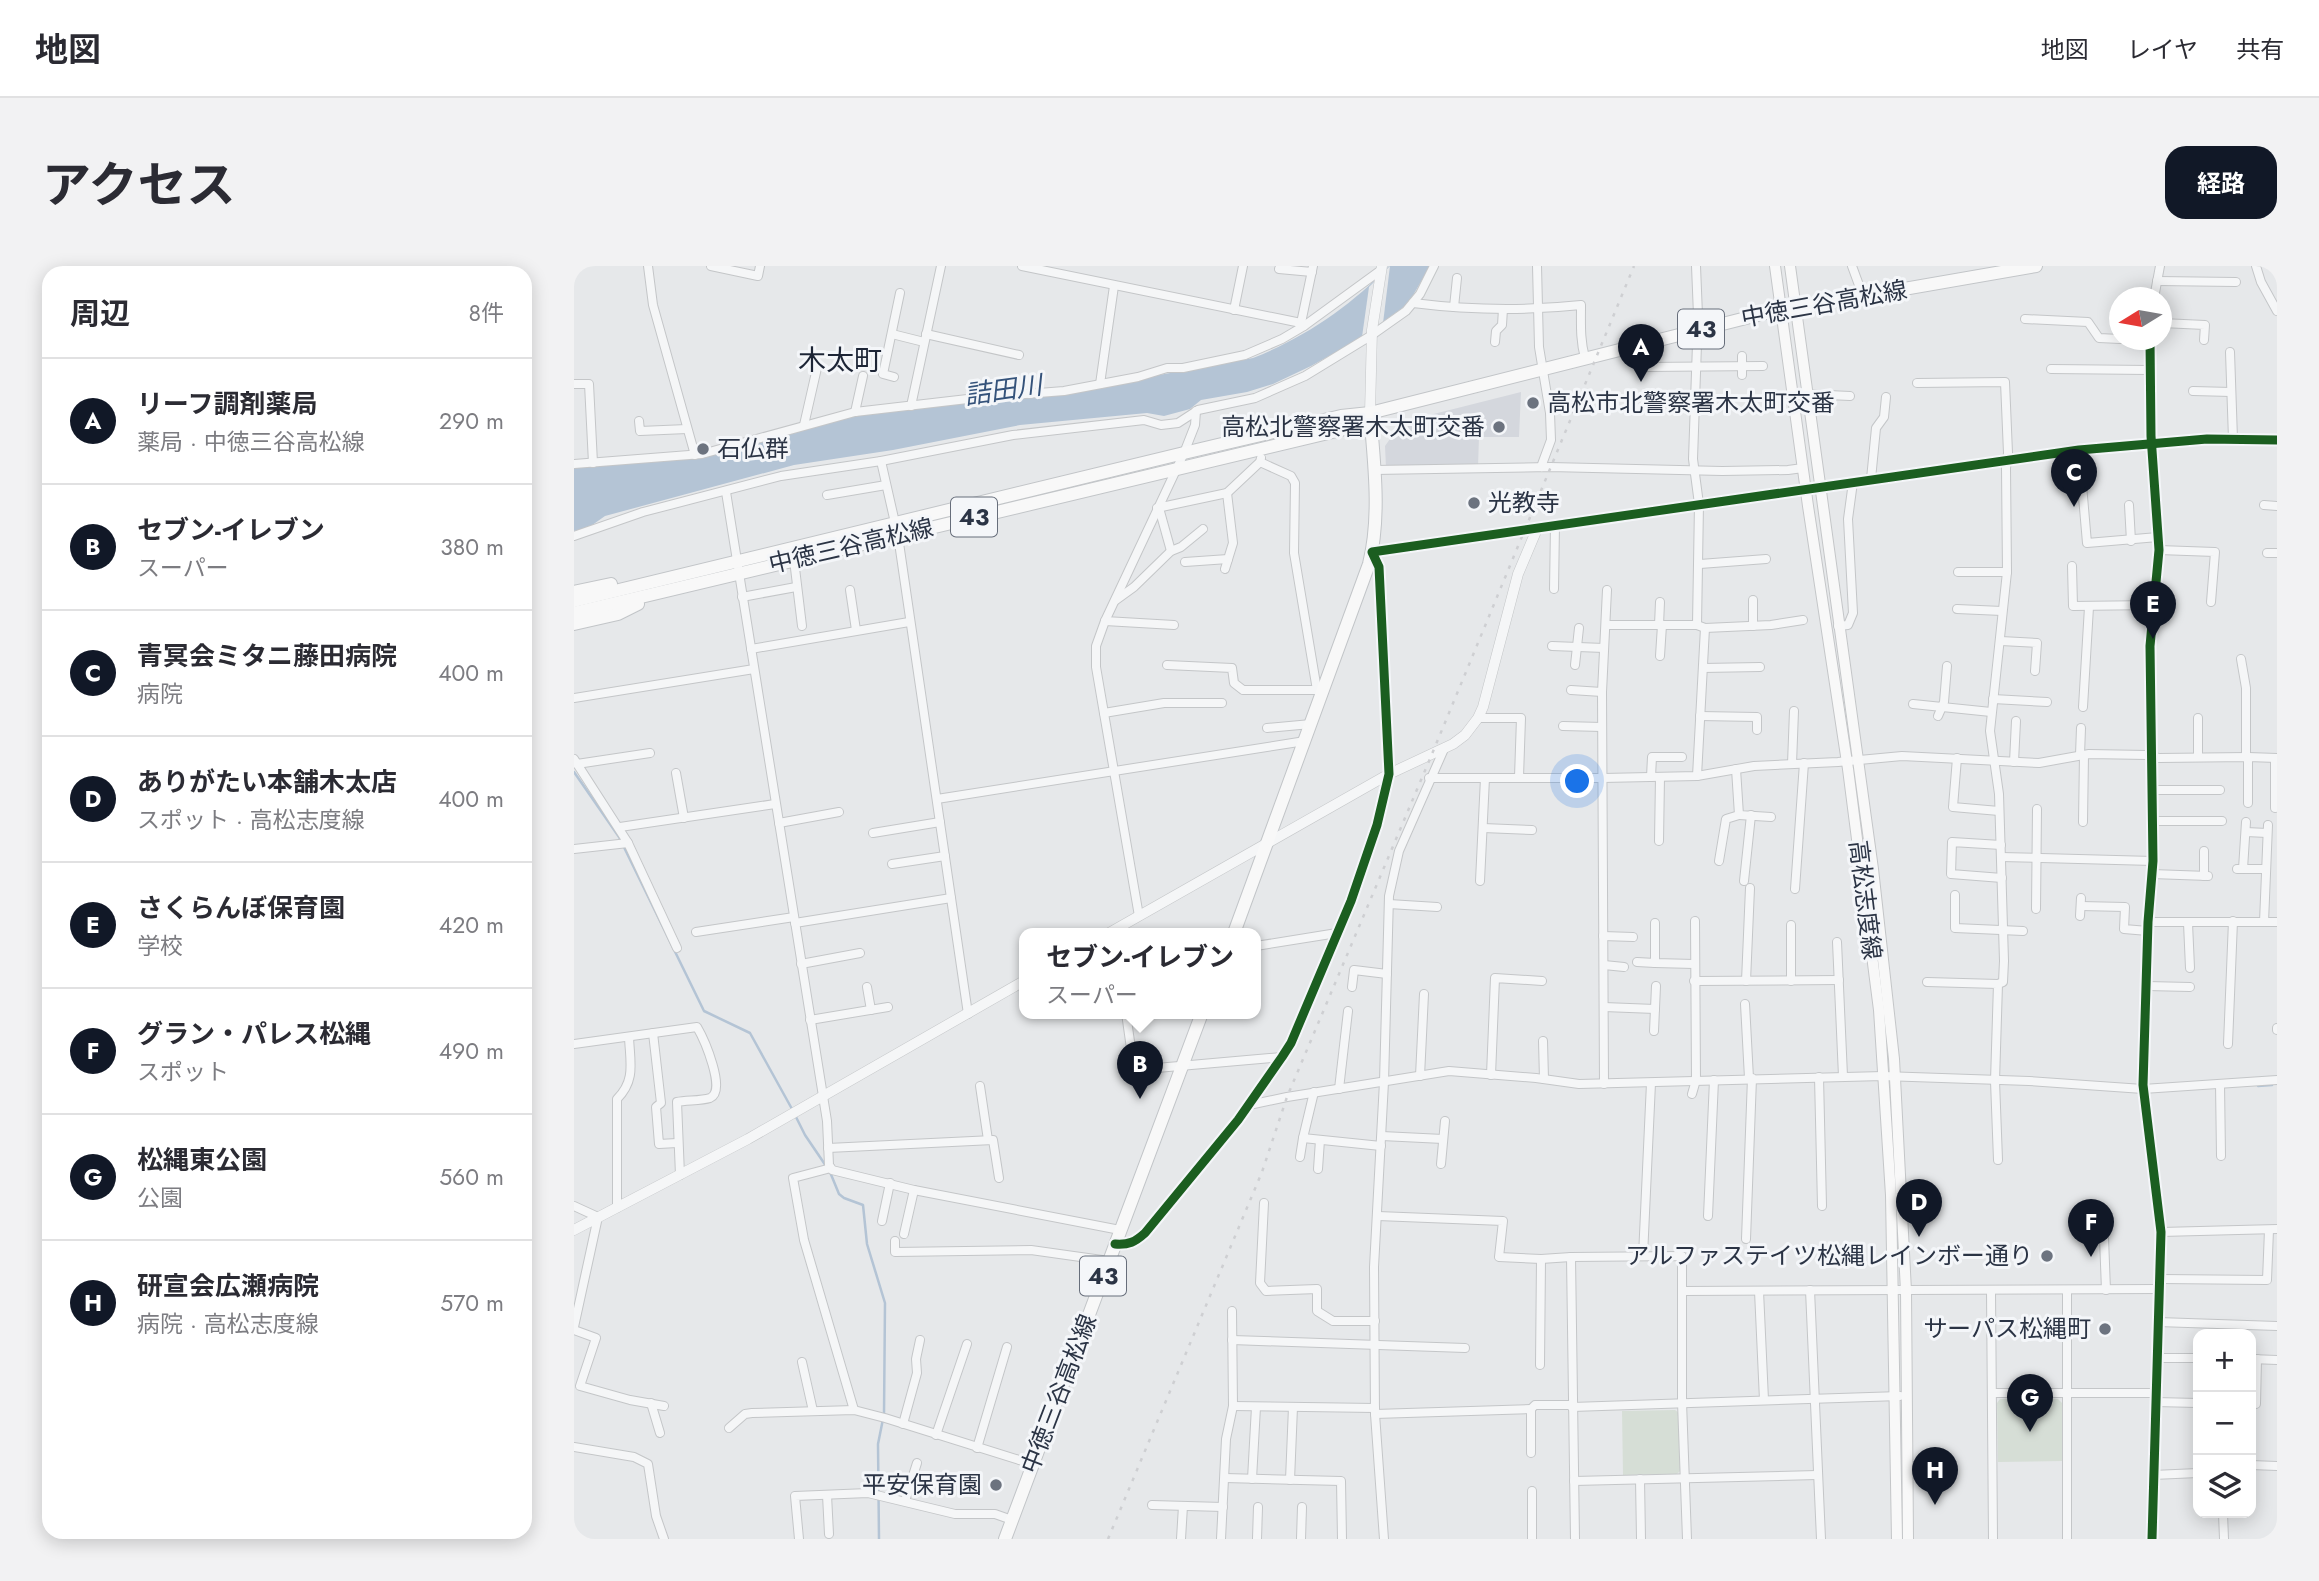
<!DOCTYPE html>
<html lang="ja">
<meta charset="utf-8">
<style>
body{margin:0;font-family:Jost,"Noto Sans JP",sans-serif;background:#f2f2f3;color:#2b2b33}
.controls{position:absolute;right:21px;bottom:21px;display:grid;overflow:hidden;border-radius:14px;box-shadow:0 4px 18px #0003}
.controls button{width:63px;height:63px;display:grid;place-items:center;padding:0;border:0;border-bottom:2px solid #e1e1e2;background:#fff;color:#2b2b33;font:35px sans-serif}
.compass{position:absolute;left:1535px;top:21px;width:63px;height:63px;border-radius:50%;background:#fff;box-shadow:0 4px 18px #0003;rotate:259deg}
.you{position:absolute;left:1004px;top:516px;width:24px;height:24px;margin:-18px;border:5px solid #fff;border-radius:50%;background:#1a73e8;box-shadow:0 0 0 10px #1a73e833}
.badge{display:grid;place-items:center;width:46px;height:46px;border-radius:50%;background:#111827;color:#fff;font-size:23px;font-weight:700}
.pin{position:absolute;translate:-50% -58px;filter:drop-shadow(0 2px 4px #0008)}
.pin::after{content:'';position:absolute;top:37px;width:24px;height:21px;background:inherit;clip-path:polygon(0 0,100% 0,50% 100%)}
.popup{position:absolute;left:445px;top:662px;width:242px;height:91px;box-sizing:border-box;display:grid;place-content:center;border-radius:14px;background:#fff;filter:drop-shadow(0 2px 5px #0005);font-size:23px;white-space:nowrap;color:#7c7c81}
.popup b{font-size:26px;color:#2b2b33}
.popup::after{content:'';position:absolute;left:50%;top:100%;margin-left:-14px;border:14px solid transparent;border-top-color:#fff}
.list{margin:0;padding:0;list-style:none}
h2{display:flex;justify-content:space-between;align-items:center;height:91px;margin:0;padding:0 28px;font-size:30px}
h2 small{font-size:23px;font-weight:400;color:#7c7c81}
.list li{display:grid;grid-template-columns:46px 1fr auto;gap:21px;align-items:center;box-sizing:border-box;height:126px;padding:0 28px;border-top:2px solid #e1e1e2}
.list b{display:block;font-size:26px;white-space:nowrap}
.list p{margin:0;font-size:23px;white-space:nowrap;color:#7c7c81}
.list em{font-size:23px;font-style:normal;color:#7c7c81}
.icon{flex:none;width:38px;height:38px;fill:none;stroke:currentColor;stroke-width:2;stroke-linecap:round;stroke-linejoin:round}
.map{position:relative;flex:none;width:1703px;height:1273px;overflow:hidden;border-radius:21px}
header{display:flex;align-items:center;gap:42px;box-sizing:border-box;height:98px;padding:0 35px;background:#fff;border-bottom:2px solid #e1e1e2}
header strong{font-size:33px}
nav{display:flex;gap:38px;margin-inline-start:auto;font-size:24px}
.intro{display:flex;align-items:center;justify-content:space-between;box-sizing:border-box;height:168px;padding:0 42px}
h1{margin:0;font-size:49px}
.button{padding:18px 32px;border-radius:21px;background:#111827;color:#fff;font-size:24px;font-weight:700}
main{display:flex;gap:42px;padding:0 42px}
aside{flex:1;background:#fff;border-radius:21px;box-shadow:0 4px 18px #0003}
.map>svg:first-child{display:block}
</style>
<header>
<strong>地図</strong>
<nav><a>地図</a><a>レイヤ</a><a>共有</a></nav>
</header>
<div class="intro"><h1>アクセス</h1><a class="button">経路</a></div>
<main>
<aside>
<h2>周辺<small>8件</small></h2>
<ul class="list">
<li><span class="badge">A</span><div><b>リーフ調剤薬局</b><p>薬局 · 中徳三谷高松線</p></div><em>290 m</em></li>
<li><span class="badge">B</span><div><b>セブン-イレブン</b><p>スーパー</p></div><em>380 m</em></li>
<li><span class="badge">C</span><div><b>青冥会ミタニ藤田病院</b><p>病院</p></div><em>400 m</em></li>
<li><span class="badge">D</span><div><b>ありがたい本舗木太店</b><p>スポット · 高松志度線</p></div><em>400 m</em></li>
<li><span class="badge">E</span><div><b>さくらんぼ保育園</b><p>学校</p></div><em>420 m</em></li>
<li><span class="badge">F</span><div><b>グラン・パレス松縄</b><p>スポット</p></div><em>490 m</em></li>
<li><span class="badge">G</span><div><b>松縄東公園</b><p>公園</p></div><em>560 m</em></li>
<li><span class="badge">H</span><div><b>研宣会広瀬病院</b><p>病院 · 高松志度線</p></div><em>570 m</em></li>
</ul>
</aside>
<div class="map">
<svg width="1703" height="1273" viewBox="0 0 1703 1273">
<rect width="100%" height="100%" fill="#e6e8ea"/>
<!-- built -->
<polygon fill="#d4d7dd" points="947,126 945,171 905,171 904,201 812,202 811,180 828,156"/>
<!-- green -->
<g fill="#d6ded6">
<polygon points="1426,1133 1484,1133 1488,1137 1489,1195 1424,1196 1423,1137"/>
<polygon points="1101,1144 1105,1147 1107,1204 1103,1208 1049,1209 1048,1145"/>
</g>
<!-- water -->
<path fill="#b4c4d5" d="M815,0H856L834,38L782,75L737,100L699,118L673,126L627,134L616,143L590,150L573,147L446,159L319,184L220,199L31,250L14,262L0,265V202L128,190L281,149L480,128L679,92C730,72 777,40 815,0Z"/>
<!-- pier -->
<polygon fill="#e6e8ea" points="816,0 809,57 788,71 795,21"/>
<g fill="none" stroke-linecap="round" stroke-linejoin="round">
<!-- stream -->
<g stroke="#b4c4d5" stroke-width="2.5">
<polyline points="0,506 45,571 130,745 176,767 218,843"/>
<polyline points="1684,820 1698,819"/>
<polyline points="221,849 231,869 252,900"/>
<polyline points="256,906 265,928 270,932 289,939 293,978 311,1037 310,1148 304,1178 305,1273"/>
</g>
<!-- minor casing -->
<g stroke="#c4c6c8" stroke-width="10">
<g id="minor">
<polyline points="74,0 79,39 121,189"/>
<polyline points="137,0 184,10 186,0"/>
<polyline points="448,0 727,57 730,60"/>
<polyline points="963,0 965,81 976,147 977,174 967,201"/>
<polyline points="1278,0 1289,30"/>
<polyline points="1682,0 1687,16 1703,45"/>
<polyline points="705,3 738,6"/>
<polyline points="1583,15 1662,16"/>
<polyline points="1580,32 1586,0"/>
<path d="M839,37C895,44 951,45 1007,39C1007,58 1006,74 1011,92"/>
<polyline points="880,41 883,12"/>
<polyline points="660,44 669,0"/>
<polyline points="1451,53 1514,56 1525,72 1546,73"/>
<polyline points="727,57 739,0"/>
<polyline points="1588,57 1631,59 1630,74"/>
<polyline points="318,68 350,76"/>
<polyline points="352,68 445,89"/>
<polyline points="1560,74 1576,74"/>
<polyline points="1576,74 1577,170 1585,284 1576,380 1579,595 1574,656 1569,819 1587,966 1578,1273"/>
<polyline points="921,76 922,65 928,59 929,43"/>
<polyline points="1656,86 1659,173"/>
<polyline points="1168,90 1168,109"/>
<polyline points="1071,101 1189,100"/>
<polyline points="1477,103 1575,104"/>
<polyline points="320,111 309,108 326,27"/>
<polyline points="1343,117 1431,116 1434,187 1432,202 1433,306 1416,465 1425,528 1430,695 1429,716 1424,718"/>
<polyline points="0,118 15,118 19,197"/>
<polyline points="526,118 540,20"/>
<polyline points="1619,125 1657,126"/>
<polyline points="1233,128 1276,130"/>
<polyline points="337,140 367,0"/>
<polyline points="281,146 289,110"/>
<polyline points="65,155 66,165 113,163"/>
<polyline points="230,159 243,102"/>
<polyline points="1505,184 1513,277 1584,271"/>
<polyline points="307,195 324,270 394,748"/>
<polyline points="686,196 717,210 721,217 720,287 743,424"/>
<polyline points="0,198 128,188 281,146 402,132 490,125 564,111 593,102 609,102 671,89 708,73 730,60 807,4"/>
<polyline points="800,204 976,201 1148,205 1214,204 1229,202"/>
<polyline points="1297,213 1302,162 1310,151 1312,131"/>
<polyline points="152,226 253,855 255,899 258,904 340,924 546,964"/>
<polyline points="253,229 312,219"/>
<polyline points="1555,239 1557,275"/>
<polyline points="1690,239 1703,240"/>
<polyline points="583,242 653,227 686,196 687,192"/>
<polyline points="585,242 597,285"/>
<polyline points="0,270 69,246 207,210 307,195 439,169 570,154 587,159 604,157 624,144 681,132 731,110 798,69 832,45 846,28 860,0"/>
<polyline points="1585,284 1641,286 1637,336"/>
<polyline points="1693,287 1703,287"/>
<polyline points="220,294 228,360"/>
<polyline points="611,296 654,293"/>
<polyline points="1126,298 1192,293"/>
<polyline points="1498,300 1499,340 1581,339"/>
<polyline points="651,303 659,277 653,227"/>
<polyline points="1384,306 1433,306"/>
<polyline points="980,323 981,259"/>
<polyline points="276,324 282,364"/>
<polyline points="168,331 222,321"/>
<polyline points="542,334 560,321 597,285 607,281 629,263"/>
<polyline points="1179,334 1179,360"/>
<polyline points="1383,343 1428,345"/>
<polyline points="531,355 600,359"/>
<polyline points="1032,359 1123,359 1125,238 1119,193 1124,49 1122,0"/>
<polyline points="1085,359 1086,336"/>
<polyline points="1264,360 1274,359 1279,347 1274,253 1279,216"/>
<polyline points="1131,362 1197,359 1229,354"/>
<polyline points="1427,375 1463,377 1461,405"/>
<polyline points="978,380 1030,382"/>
<polyline points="177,383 335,356"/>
<polyline points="1086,390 1088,359"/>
<polyline points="1667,393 1672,422 1672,491"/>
<polyline points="593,399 658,402 660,417 669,424 747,424"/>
<polyline points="1001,399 1005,362"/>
<polyline points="1129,402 1186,401"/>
<polyline points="997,424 1028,426"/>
<polyline points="0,432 180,403"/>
<polyline points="1419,433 1473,436"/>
<polyline points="1339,438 1417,446"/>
<polyline points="1509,441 1515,341"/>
<polyline points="530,447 590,437 648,437"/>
<polyline points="1126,450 1183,451 1183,464"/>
<polyline points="1364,450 1370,436 1373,400"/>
<polyline points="904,452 947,452 945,511"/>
<polyline points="1624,452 1624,491"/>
<polyline points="989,460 1028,461"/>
<polyline points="693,462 737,458"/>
<polyline points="1506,489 1507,462"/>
<polyline points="1383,492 1379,541 1425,545"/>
<polyline points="0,493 54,577 0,583"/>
<polyline points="1440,496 1442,455"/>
<polyline points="3,498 76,487"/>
<polyline points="1218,498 1220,445"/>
<polyline points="1162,503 1165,549 1197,551"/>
<polyline points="102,507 110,552"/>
<polyline points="1123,510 1131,362 1123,359"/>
<polyline points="1077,511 1078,491 1108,491"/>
<polyline points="855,512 1029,512 1123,510 1180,500 1264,496 1328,490 1465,497 1515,488 1573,489 1585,492 1674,491 1703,492"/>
<polyline points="1579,524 1646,524"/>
<polyline points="363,533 731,475"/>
<polyline points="1674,537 1674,491"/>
<polyline points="1701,542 1701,492"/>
<polyline points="1579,555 1648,555"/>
<polyline points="1509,556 1510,489"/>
<polyline points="205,557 265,546"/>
<polyline points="46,561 201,538"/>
<polyline points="909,562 958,564"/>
<polyline points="1672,566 1693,567"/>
<polyline points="299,567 366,556"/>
<polyline points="1085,575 1086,511"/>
<polyline points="54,577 103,682"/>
<polyline points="1427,579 1378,576 1377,608 1428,612"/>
<polyline points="1427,591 1579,595"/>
<polyline points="1145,595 1152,553 1165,549"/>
<polyline points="318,598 371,590"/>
<polyline points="1663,603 1692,603"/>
<polyline points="1669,603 1672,556"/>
<polyline points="1578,608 1634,610"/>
<polyline points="1630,610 1630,585"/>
<polyline points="906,615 911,512 914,512"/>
<polyline points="1170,615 1177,549"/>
<polyline points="1221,623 1230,497"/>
<polyline points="1381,629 1381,662 1449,665"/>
<polyline points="815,638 863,641"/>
<polyline points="1507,640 1551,641 1550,663 1574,665"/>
<polyline points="1462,643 1463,543"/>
<polyline points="565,650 522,401 522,380 531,355 610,187 621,159 622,145"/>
<polyline points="1506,650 1507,632"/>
<polyline points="1574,656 1703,656"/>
<polyline points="1690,656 1694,559"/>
<polyline points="221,657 377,632"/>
<polyline points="1081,657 1081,697 1120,698"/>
<polyline points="1614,657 1616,702"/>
<polyline points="122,666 220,651"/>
<polyline points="1029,670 1059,671"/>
<polyline points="1263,676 1269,810"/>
<polyline points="682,680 763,667"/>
<polyline points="1063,696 1081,697"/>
<polyline points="227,698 286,687"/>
<polyline points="1030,699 1050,701"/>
<polyline points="1120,715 1265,714"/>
<polyline points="1172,715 1176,622"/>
<polyline points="1217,715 1217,659"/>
<polyline points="1353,716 1424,718 1421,815 1424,894"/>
<polyline points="1573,720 1616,721"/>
<polyline points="293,721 297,744"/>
<polyline points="778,721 780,704 813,708"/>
<polyline points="1171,738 1175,812"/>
<polyline points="1030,741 1081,743"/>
<polyline points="552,747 560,804 708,791"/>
<polyline points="236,754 314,741"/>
<polyline points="1703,764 1703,762"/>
<polyline points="1080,765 1082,720"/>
<polyline points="79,767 87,837 82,841 85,878 103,877"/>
<polyline points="969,775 970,813"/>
<path d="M0,778L123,761C130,773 153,825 136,832C127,835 112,834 103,836L106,909"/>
<polyline points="1654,778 1659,655"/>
<polyline points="917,809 921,712 968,715"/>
<polyline points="846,810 850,728"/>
<polyline points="1245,811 1248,940"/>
<polyline points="1030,818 1028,426 1033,324"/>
<polyline points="1646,818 1647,890"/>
<polyline points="406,820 414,874"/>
<polyline points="765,823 774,745"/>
<polyline points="740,826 729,872 807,880"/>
<polyline points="1118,828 1122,814 1121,655"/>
<polyline points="675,839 713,831 875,805 962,812 1005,818 1309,810 1455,815 1569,823 1703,814"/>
<polyline points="808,870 869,873"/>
<polyline points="254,882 419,874 425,912"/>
<polyline points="726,891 729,872"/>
<polyline points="867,898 871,855"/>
<polyline points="257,902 219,912 230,974 280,1144"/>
<polyline points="744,903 746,874"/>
<polyline points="690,937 686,1017 692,1025 743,1023 743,1045 759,1055 801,1055"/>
<polyline points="0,940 24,951 0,1061"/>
<path d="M43,942V833C62,814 56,796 55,771"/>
<polyline points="804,950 929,955 925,991 967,993 997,991"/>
<polyline points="1134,950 1140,814"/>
<polyline points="308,955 316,917"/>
<polyline points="1587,966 1703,963"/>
<polyline points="330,968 340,924"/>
<polyline points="1530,972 1532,1024"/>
<polyline points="1172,973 1178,812"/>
<polyline points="321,975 321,986 457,984 535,995"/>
<path d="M541,978C555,979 561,976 571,967L664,854L708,791L717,777L777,635L803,559L815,508L805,301L798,286"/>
<polyline points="1069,990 1077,817"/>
<polyline points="1587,1013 1693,1014 1695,964"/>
<polyline points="1236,1024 1247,1273"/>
<polyline points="1493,1024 1493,1273"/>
<polyline points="1109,1025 1585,1023"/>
<polyline points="1185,1025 1190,1134"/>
<polyline points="1417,1025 1419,1273"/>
<polyline points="1584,1056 1703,1060"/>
<polyline points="0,1064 22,1072 6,1120 56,1134 90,1140"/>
<polyline points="658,1074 891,1082"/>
<polyline points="1583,1092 1624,1092"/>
<polyline points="1677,1093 1703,1094"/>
<polyline points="228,1096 239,1145"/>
<polyline points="966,1099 967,993"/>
<polyline points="1418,1127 1581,1127"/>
<polyline points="1581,1136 1624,1137"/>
<polyline points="77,1137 86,1167"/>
<polyline points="1677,1138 1682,1138 1683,1093"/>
<polyline points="659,1140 801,1142"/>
<polyline points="998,1141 1326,1130"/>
<polyline points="801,1148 957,1143"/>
<polyline points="329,1158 343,1107 342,1093 346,1074"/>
<polyline points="155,1162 171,1148 178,1147 280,1144 311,1152 458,1198"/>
<polyline points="362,1169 393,1078"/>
<polyline points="0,1181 60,1191 74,1198 82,1250 90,1273"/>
<polyline points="403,1182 433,1081"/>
<polyline points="957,1187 957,1143 961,1139 998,1139"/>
<polyline points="1677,1199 1703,1200"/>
<polyline points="1579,1209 1624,1207"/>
<polyline points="651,1212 767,1215 768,1273"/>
<polyline points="678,1213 682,1141"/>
<polyline points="1066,1213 1067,1273"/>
<polyline points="716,1214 719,1141"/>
<polyline points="1000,1215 1243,1209"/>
<polyline points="958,1225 958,1273"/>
<polyline points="253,1229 255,1268"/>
<polyline points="331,1235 343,1197"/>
<polyline points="578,1239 649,1241"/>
<polyline points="1649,1247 1650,1273"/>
<polyline points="225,1273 221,1230 294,1227 381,1248 421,1248 438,1254"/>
<polyline points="607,1273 609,1240"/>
<polyline points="647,1273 652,1173 659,1140 658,1045"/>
<polyline points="683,1273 684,1241"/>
<polyline points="727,1273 728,1241"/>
<polyline points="810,1273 801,1148 800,1001 810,816 815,630 825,585 870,483"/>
<polyline points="1001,1273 997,991 1108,990 1108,1136 1113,1273"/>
</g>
</g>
<!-- tertiary casing -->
<g stroke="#c4c6c8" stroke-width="11">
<g id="tertiary">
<polyline points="796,147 798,64 808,0"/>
<polyline points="798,286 1505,184 1633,173 1703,174"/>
<polyline points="535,667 815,508 879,478 891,469 904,452 909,441 944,308 963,263"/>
<polyline points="0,964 174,873 450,715"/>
</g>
</g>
<!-- secondary casing -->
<g stroke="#c4c6c8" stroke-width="12">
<g id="secondary">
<polyline points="1201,0 1234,240 1274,503 1305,744 1317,929 1323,1273"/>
<polyline points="1216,0 1299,603 1320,793 1332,1025 1334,1273"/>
</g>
</g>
<!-- primary casing -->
<g stroke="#c2c5c8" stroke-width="14">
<g id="primary">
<polyline points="0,326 37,318"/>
<polyline points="0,335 610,187 767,150 796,147 1192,47 1462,0"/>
<polyline points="0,347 771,163 793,149"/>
<polyline points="0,358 44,348 64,338"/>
<path d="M660,667L795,298C807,250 800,196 796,147"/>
<polyline points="431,1273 628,747"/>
</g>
</g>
<!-- minor -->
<use href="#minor" stroke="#f5f6f7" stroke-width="8"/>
<!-- tertiary -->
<use href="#tertiary" stroke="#f5f6f7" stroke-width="10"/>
<!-- secondary -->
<use href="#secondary" stroke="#f8f8f8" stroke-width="10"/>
<!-- primary -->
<use href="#primary" stroke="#f8f8f8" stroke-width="12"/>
<!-- rail -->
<polyline stroke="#cecfd2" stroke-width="2.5" stroke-dasharray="3.5 7" stroke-linecap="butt" points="534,1273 688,906 713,831 858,488 1060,0"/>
<!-- cycleway casing -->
<g stroke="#f4f6f9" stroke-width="13">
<g id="cycleway">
<polyline points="1576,74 1577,170 1585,284 1576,380 1579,595 1574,656 1569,819 1587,966 1578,1273"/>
<path d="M541,978C555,979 561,976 571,967L664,854L708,791L717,777L777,635L803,559L815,508L805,301L798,286L1505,184L1633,173L1703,174"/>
</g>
</g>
<!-- cycleway -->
<use href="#cycleway" stroke="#1b5e20" stroke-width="9"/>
</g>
<!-- markers -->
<g fill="#6c737f" stroke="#f4f6f9" stroke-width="2.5">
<circle cx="959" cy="137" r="7"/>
<circle cx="925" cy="161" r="7"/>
<circle cx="129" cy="183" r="7"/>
<circle cx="900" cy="237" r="7"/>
<circle cx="1473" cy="990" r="7"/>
<circle cx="1531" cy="1063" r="7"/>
<circle cx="422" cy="1219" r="7"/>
</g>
<g text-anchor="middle" stroke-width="6" stroke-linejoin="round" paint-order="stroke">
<!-- shield labels -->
<g fill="#f4f6f9" stroke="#676e7b" stroke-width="2">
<rect x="1104" y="43.5" width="46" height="39" rx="5"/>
<rect x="377" y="231.5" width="46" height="39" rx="5"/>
<rect x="506" y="990.5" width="46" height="39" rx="5"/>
</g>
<g font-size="23" font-weight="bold" fill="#2b3445">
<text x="1127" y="71">43</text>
<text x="400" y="259">43</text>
<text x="529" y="1018">43</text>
</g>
<!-- street labels -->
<g font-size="24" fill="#2b3445" stroke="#f4f6f9">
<text transform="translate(1250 38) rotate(-10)" y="8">中徳三谷高松線</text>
<text transform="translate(277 280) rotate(-13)" y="8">中徳三谷高松線</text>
<text transform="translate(1291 634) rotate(83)" y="8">高松志度線</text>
<text transform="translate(485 1128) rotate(-69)" y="8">中徳三谷高松線</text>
</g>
<!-- poi labels -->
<g font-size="24" fill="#2b3445" stroke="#f4f6f9" text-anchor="end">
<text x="973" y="145" text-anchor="start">高松市北警察署木太町交番</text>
<text x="911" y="169">高松北警察署木太町交番</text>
<text x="143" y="191" text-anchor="start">石仏群</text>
<text x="914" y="245" text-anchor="start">光教寺</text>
<text x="1459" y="998">アルファステイツ松縄レインボー通り</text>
<text x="1517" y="1071">サーパス松縄町</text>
<text x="408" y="1227">平安保育園</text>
</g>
<!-- water labels -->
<g font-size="26" font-style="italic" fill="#34527a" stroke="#f4f6f9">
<text transform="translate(429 124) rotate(-8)" y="9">詰田川</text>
</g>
<!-- quarter labels -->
<g font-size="28" fill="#1d2536" stroke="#f4f6f9">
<text x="266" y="104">木太町</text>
</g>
</g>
</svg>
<div class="controls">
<button>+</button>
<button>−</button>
<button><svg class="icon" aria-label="layers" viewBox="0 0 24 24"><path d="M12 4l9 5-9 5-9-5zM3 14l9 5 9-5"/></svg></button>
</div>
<svg class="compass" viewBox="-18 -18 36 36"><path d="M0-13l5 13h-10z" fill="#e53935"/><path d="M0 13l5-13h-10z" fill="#7c7c81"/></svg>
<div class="you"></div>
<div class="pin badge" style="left:1067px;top:116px">A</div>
<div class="pin badge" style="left:566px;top:833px">B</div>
<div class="popup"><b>セブン-イレブン</b>スーパー</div>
<div class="pin badge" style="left:1500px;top:241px">C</div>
<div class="pin badge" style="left:1345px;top:971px">D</div>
<div class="pin badge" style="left:1579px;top:373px">E</div>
<div class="pin badge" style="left:1517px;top:991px">F</div>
<div class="pin badge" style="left:1456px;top:1166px">G</div>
<div class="pin badge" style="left:1361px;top:1239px">H</div>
</div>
</main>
